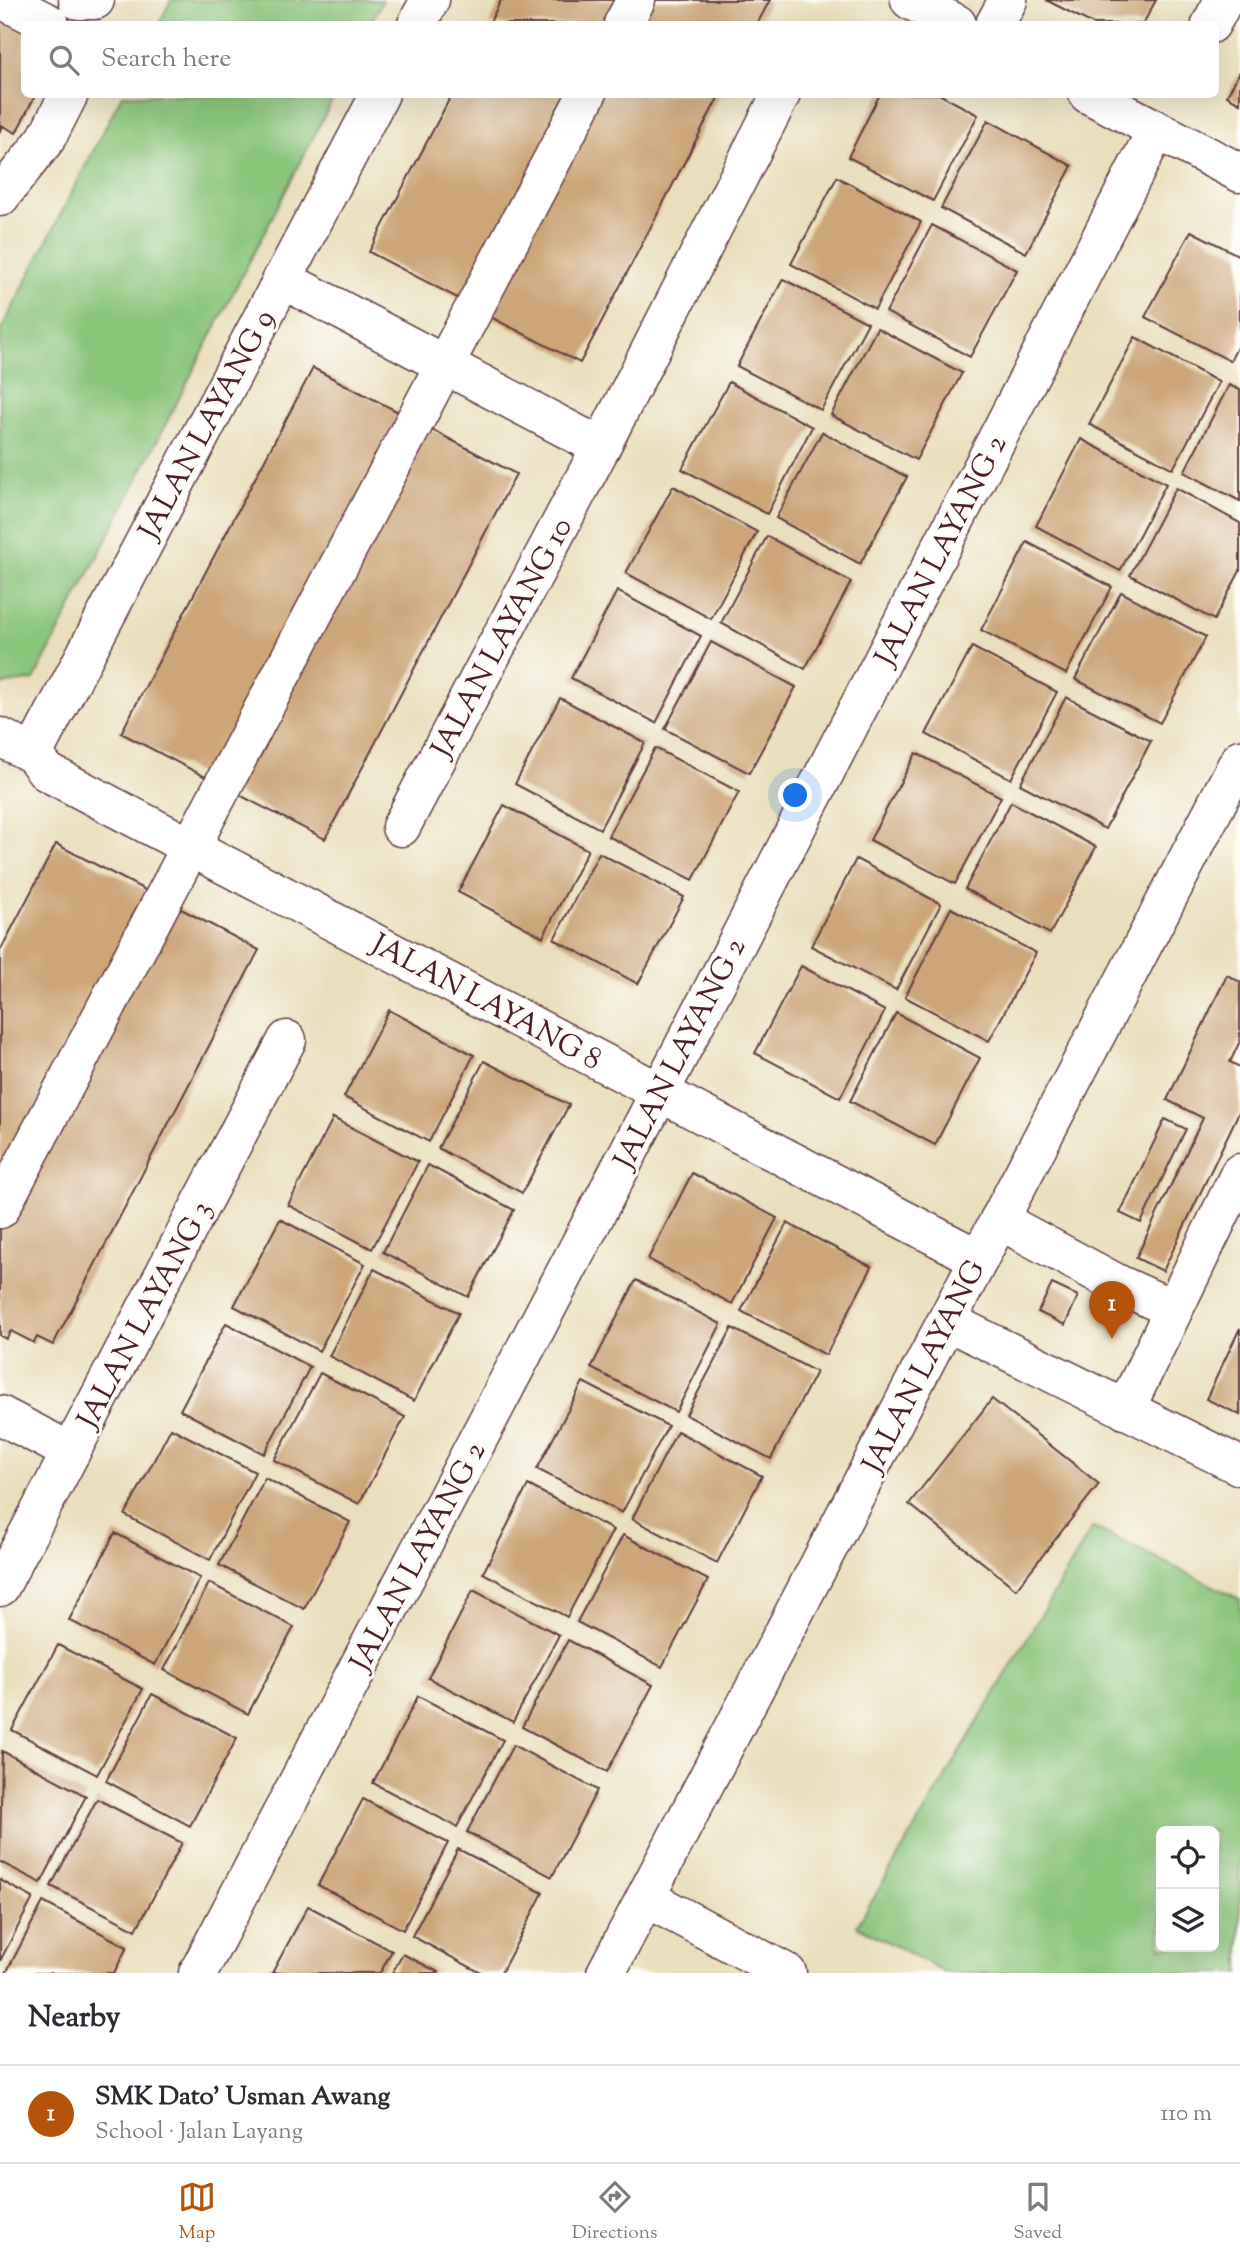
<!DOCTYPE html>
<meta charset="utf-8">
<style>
body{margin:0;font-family:"Sorts Mill Goudy",serif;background:#f2f2f3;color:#2b2b33}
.controls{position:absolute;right:21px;bottom:21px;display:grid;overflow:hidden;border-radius:10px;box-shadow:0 7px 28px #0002}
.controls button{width:63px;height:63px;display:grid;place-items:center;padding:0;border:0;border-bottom:2px solid #e1e1e2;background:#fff;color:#2b2b33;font:35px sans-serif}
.you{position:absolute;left:796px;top:796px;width:24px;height:24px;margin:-18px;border:5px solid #fff;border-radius:50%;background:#1a73e8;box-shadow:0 0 0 10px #1a73e833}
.badge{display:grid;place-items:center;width:46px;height:46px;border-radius:50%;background:#b45309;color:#fff;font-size:23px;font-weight:700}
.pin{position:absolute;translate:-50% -58px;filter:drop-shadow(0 2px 4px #0008)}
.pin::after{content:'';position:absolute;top:37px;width:24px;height:21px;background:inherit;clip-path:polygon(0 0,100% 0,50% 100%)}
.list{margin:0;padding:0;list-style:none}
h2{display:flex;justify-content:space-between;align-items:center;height:91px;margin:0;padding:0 28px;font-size:30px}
h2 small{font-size:23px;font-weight:400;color:#7c7c81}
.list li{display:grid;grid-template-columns:46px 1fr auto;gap:21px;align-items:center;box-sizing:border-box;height:98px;padding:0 28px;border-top:2px solid #e1e1e2}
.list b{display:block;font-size:26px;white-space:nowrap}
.list p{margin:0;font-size:23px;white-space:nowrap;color:#7c7c81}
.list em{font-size:23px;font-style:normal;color:#7c7c81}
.icon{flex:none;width:38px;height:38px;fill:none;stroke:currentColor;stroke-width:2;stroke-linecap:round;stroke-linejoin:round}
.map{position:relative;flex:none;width:1240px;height:1973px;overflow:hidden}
.search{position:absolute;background:#fff;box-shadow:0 7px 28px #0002;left:21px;right:21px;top:21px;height:77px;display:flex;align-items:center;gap:18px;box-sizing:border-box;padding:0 24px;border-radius:10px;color:#7c7c81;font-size:26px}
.sheet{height:189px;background:#fff}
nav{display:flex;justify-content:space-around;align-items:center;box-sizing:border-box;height:98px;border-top:2px solid #e1e1e2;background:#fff;font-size:19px;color:#7c7c81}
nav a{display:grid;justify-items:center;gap:4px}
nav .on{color:#b45309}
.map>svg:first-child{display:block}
</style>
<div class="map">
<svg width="1240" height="1973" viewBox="0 0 1240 1973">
<rect width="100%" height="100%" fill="#fdfcf7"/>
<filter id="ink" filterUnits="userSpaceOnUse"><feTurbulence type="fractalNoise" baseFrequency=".0143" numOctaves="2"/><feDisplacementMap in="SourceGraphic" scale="14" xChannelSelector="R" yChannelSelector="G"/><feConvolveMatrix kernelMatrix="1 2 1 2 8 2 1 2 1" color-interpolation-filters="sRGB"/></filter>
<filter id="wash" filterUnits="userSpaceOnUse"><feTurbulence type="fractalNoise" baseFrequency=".00686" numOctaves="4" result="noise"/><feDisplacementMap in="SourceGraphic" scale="28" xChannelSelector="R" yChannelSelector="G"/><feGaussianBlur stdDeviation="1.57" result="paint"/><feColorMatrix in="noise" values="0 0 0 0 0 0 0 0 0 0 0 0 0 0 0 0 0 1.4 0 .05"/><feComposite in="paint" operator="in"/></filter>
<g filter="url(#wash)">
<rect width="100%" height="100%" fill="#eadfbc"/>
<!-- green -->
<g fill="#8ac57a" stroke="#6a7252" stroke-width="2" fill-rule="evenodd">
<polygon points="171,0 383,0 370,24 159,24"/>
<polygon points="122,95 335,95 34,680 0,685 0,332"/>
<path d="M1093,1527L1240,1599V1973H947L857,1926ZM1214,1831V1947H1161V1831Z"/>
</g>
<g id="blocks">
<!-- building -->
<g fill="#cca578">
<polygon points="501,0 623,0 610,24 489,24"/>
<polygon points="648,0 770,0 757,24 636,24"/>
<polygon points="1046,0 1156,0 1143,24 1093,24"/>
<polygon points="0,15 24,28 24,94 36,94 16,133 3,126 0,131"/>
<polygon points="1240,71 1240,103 1227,96"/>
<polygon points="452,94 574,94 465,302 369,252"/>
<polygon points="599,94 720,94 580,363 485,314"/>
<polygon points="880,94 939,94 978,115 933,201 848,157"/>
<polygon points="988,120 1072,166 1026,253 941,208"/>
<polygon points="837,177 921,222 875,309 791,264"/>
<polygon points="932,225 1017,270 970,357 886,312"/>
<polygon points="1191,231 1240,256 1240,342 1230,361 1145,317"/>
<polygon points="783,279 868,323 821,410 737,366"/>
<polygon points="877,328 962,373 916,460 831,415"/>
<polygon points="1135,337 1219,382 1173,469 1089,424"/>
<polygon points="313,368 408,417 217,783 121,733"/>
<polygon points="729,382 812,427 767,514 682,469"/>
<polygon points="1229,385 1240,390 1240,501 1184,472"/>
<polygon points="421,424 516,474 325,839 230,790"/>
<polygon points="822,432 907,477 860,564 776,518"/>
<polygon points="1081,439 1166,484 1120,571 1036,526"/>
<polygon points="673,486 757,532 711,619 626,573"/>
<polygon points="1176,488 1240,523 1240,571 1214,620 1130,575"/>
<polygon points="767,536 851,582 805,669 721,623"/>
<polygon points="1027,542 1112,587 1066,674 981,630"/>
<polygon points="617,591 701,636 656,723 571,678"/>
<polygon points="1121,592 1206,637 1160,723 1075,679"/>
<polygon points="711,642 796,687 749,773 665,729"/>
<polygon points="972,647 1057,692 1011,779 926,734"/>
<polygon points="1066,697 1151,741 1105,829 1020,784"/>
<polygon points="560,698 645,743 600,829 515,784"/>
<polygon points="655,748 739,792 693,880 608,836"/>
<polygon points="916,753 1001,797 955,884 870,840"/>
<polygon points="1011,802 1096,847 1050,934 965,889"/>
<polygon points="504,805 588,850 543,937 458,892"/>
<polygon points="56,844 151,893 0,1183 0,951"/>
<polygon points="599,853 684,897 638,984 554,939"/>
<polygon points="856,859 941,904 896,990 811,946"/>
<polygon points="164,900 259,950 53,1345 37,1337 34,1343 11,1331 6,1339 0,1336 0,1214"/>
<polygon points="951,908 1036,953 989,1041 905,997"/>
<polygon points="801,966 885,1011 840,1098 755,1053"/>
<polygon points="1227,975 1240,982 1240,1041 1230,1062 1240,1067 1240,1110 1163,1271 1136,1258 1203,1118 1167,1100"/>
<polygon points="389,1010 474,1055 429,1142 344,1097"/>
<polygon points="896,1013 980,1058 935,1145 850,1101"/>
<polygon points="484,1061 569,1105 522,1193 438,1148"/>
<polygon points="333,1118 418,1162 372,1249 288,1205"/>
<polygon points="1165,1119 1186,1129 1141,1223 1120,1213"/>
<polygon points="428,1165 514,1210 468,1297 383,1252"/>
<polygon points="692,1173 777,1218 732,1304 648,1259"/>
<polygon points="280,1219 365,1264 319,1351 234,1306"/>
<polygon points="787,1223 872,1267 826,1355 741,1311"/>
<polygon points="374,1269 459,1313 414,1401 329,1356"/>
<polygon points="636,1280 721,1324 676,1412 591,1368"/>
<polygon points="1052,1284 1078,1296 1065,1325 1038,1312"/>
<polygon points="226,1323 310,1367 264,1454 180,1410"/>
<polygon points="732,1328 816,1372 771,1459 686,1415"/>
<polygon points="1240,1328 1240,1415 1206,1399"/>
<polygon points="320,1373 405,1417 359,1504 274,1460"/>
<polygon points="583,1382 668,1426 622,1513 537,1469"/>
<polygon points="992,1399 1099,1484 1016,1589 909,1504"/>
<polygon points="171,1428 255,1472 210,1560 125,1515"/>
<polygon points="677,1431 762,1476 717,1563 632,1519"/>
<polygon points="265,1478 350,1522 304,1609 219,1565"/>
<polygon points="528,1485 613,1530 567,1617 483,1573"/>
<polygon points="115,1533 200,1578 155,1665 69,1620"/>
<polygon points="623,1535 708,1580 662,1667 577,1622"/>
<polygon points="209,1583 294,1627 248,1714 164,1670"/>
<polygon points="473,1590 559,1635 513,1722 428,1678"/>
<polygon points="568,1640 653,1685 607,1772 522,1727"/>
<polygon points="58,1645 143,1689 97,1775 12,1730"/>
<polygon points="152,1694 237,1738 190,1826 106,1781"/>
<polygon points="418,1696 503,1740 457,1827 373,1783"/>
<polygon points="513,1745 597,1790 552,1877 467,1832"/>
<polygon points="2,1751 86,1796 41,1883 0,1862"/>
<polygon points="97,1799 182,1843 136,1930 51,1886"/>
<polygon points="363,1799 448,1843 403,1930 318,1885"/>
<polygon points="458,1849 543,1893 501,1973 481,1973 412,1936"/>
<polygon points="0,1880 33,1898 0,1961"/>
<polygon points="43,1902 127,1947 114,1973 6,1973"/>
<polygon points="308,1906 392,1951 380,1973 272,1973"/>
<polygon points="403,1954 440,1973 392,1973"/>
</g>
</g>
</g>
<g filter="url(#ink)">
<use href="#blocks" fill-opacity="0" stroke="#623c41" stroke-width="2"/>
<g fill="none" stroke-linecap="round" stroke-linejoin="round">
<!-- minor casing -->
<g stroke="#623c41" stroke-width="41">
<g id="minor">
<polyline points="3,0 50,24"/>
<polyline points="78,0 95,0"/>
<polyline points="910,0 957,24"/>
<polyline points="417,24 430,0"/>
<polyline points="623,24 636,0"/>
<polyline points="995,24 1008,0"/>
<polyline points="1211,24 1224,0"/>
<polyline points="1088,94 1240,173"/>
<polyline points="0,197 46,139 69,94"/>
<polyline points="282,279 601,447"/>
<polyline points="0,737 33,754 47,772 979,1259"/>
<polyline points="33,754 380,94"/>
<polyline points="401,827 601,447 781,94"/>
<polyline points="0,1209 587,94"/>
<polyline points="999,1220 1118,1284 1173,1309"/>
<polyline points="947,1321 1240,1466"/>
<polyline points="1125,1410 1240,1173"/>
<polyline points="0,1415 71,1452"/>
<polyline points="0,1587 287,1040"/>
<polyline points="646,1898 787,1973"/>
<polyline points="198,1973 660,1092 1156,131"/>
<polyline points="606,1973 1240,759"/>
</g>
</g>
<!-- minor -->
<use href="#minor" stroke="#fff" stroke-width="38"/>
</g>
</g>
<g text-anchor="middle" stroke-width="6" stroke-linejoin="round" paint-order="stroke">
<!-- street labels -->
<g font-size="30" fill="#4a1f2b" stroke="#fdfcf7">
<text transform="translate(206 424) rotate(-62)" y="10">JALAN LAYANG 9</text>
<text transform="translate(940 550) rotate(-63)" y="10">JALAN LAYANG 2</text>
<text transform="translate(501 637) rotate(-62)" y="10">JALAN LAYANG 10</text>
<text transform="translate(487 1001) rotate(28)" y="10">JALAN LAYANG 8</text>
<text transform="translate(679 1053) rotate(-63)" y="10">JALAN LAYANG 2</text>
<text transform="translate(144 1314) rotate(-62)" y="10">JALAN LAYANG 3</text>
<text transform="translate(923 1366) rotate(-63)" y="10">JALAN LAYANG</text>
<text transform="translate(417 1556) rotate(-62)" y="10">JALAN LAYANG 2</text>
</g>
</g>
</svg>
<div class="controls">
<button><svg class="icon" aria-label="locate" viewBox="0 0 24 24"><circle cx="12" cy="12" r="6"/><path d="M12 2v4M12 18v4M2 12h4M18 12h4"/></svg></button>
<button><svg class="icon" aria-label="layers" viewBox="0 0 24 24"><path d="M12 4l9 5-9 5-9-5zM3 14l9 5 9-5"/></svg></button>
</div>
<div class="you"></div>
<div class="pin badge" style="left:1112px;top:1339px">1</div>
<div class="search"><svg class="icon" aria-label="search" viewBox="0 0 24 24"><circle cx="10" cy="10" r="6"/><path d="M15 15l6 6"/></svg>Search here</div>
</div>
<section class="sheet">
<h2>Nearby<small></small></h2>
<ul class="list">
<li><span class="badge">1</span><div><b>SMK Dato' Usman Awang</b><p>School · Jalan Layang</p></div><em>110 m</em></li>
</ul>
</section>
<nav>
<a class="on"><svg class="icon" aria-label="map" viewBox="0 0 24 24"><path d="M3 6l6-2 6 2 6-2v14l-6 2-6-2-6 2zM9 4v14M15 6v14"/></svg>Map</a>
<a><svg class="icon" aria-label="directions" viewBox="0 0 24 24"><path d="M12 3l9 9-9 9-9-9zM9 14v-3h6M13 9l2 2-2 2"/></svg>Directions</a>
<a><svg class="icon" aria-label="saved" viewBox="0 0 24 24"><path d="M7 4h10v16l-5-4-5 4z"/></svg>Saved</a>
</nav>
